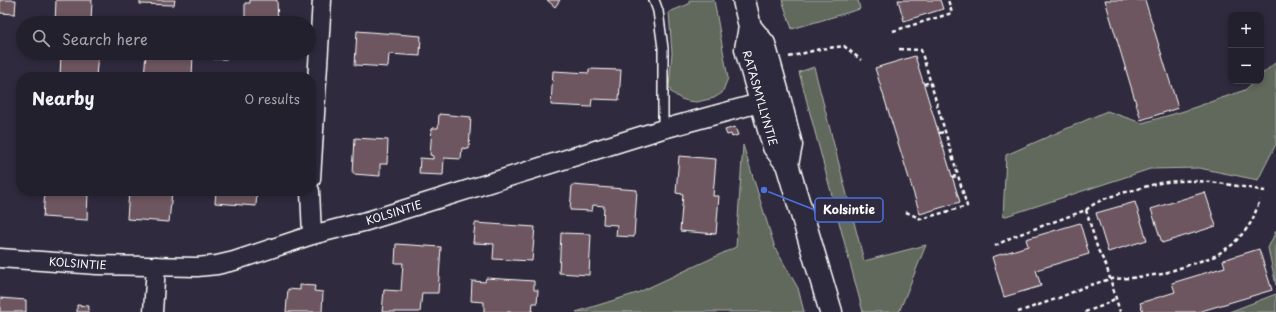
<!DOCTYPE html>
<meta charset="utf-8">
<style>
body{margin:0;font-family:"Playpen Sans",sans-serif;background:#2b2836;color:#f1f3f6}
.controls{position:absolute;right:12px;top:12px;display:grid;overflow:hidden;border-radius:8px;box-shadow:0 2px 6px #0003}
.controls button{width:36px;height:36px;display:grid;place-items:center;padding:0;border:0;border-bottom:1px solid #403e4a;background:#23202e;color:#f1f3f6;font:20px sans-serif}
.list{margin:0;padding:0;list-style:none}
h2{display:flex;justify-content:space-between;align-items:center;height:52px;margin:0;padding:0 16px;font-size:17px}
h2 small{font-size:13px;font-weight:400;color:#a3a3aa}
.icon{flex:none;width:22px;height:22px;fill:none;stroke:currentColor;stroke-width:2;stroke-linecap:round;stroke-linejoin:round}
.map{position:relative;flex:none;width:1276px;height:312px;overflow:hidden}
.search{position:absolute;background:#23202e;box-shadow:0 2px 6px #0003;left:16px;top:16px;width:300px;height:44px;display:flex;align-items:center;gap:10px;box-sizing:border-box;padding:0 14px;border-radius:22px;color:#a3a3aa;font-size:15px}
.panel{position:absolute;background:#23202e;box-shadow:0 2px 6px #0003;left:16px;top:72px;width:300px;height:124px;border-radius:16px}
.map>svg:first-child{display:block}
</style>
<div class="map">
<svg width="1276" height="312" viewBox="0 0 1276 312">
<rect width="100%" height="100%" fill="#2f2a3d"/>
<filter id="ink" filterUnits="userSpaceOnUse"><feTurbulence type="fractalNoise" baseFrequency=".025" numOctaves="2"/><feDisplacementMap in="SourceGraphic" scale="8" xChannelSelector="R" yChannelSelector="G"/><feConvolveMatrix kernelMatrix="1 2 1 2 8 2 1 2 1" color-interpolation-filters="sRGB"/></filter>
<g filter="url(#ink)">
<!-- green -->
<g fill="#60695c" stroke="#b0b4ae">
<polygon points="689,0 714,0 728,78 722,93 714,98 697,102 688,101 681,99 671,92 669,87 672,53 669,12 689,4"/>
<polygon points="782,0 858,0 860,9 792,29"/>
<polygon points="1276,62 1276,144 1258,180 1199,168 1150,169 1003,217 1006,155 1107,111 1142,123 1184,111 1245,90 1255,81 1261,81 1261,75"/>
<polygon points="814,67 864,261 926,245 899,312 863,312 799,72"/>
<polygon points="743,145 775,248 798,288 804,312 576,312 637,293 736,247"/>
<polygon points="1276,231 1276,285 1268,248"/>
<polygon points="1276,294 1276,312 1229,312"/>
</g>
<!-- building -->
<g fill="#6d565e" stroke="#fff">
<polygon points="0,0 16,0 15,14 0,13"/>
<polygon points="56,0 92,0 91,23 55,23"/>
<polygon points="140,0 175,0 174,5 140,4"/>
<polygon points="250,0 277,0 278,23 245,23 245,3 250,3"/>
<polygon points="547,0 560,0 555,7"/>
<polygon points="898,0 940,0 943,9 904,21"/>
<polygon points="1105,0 1145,0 1178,108 1141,120"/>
<polygon points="357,31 421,36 420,56 389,54 388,67 355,65"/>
<polygon points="61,53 98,53 96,77 60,77"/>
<polygon points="146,53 193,53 192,77 144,77"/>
<rect x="214" y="53" width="12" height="6"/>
<polygon points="915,56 960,202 920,214 875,68"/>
<polygon points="589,69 621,70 619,100 592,99 591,107 551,105 553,71 589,73"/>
<polygon points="439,114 471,117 469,149 462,148 461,159 444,158 443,175 419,174 420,158 433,159 433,156 430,155 432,128 438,128"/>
<polygon points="735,127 738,135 732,137 731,134 727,135 725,130"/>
<polygon points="355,138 388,140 387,164 380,164 380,176 353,174"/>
<polygon points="679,156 716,159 713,196 719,196 716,234 680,231 683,194 676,193"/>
<polygon points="572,185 637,190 634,237 616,236 617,225 603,224 604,206 593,205 592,211 570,210"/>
<polygon points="45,191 88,191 87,220 43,217"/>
<polygon points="129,191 172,191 169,222 127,219"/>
<polygon points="216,191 257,191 256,206 215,203"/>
<polygon points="1205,192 1216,226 1162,243 1151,209"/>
<polygon points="1135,202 1147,240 1108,252 1096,213"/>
<polygon points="475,223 535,227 532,261 493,259 494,244 473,243"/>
<polygon points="1080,223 1089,254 1036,270 1041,286 1004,297 992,257 1028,246 1026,239"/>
<polygon points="561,233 591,234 589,275 559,273"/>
<polygon points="396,244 441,247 438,293 422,293 420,312 382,312 384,290 401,291 403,263 395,263"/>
<polygon points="1259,249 1272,290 1198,312 1143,312 1140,303 1175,292 1172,283 1225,267 1223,260"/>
<polygon points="486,278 534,281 534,290 538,290 537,303 533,303 532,312 484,312 484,302 471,301 472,281 485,282"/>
<polygon points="300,285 315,286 314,291 323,292 322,312 286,312 288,289 300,290"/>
<polygon points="0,298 26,300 26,312 0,312"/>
<polygon points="77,305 89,306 88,312 77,312"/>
</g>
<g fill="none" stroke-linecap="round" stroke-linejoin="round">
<!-- service casing -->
<g stroke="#fff" stroke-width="12">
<polyline id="service" points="654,0 658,11 663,48 663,129"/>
</g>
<!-- minor casing -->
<g stroke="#fff" stroke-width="21">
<g id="minor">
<polyline points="311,179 322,0"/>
<polyline points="310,191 312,235"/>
<path id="s1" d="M0,258L97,265L197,267L217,265L234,261L312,235L367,221L663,129L774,99"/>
<polyline points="153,312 156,266"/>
</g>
</g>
<!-- secondary casing -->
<g stroke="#fff" stroke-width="25">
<g id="secondary">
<path id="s2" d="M744,0L750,27L746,49L749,60L774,147L787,164L831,312"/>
<polyline points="750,27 764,44 779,97 791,145 787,164"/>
</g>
</g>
<!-- path -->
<g stroke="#fff" stroke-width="2.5" stroke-dasharray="4 3" stroke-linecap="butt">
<polyline points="893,31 952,13 948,0"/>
<polyline points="899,49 921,50 967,206 921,219 906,212"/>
<polyline points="789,57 820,49 844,46 861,60"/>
<polyline points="924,84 931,82"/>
<polyline points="939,133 945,132"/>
<polyline points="952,177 958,176"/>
<polyline points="1086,210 1098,250 1106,265 1120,312"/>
<path d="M995,246L1012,237L1086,210C1099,199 1117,194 1134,190C1145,187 1156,183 1167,182C1200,178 1232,185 1265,191"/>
<polyline points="1018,312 1059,298 1084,287 1110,279 1131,278 1162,274 1215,256 1232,245 1245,231 1252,221 1260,200"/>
<polyline points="1085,312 1102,306 1116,298"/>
</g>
<!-- service -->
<use href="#service" stroke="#2f2a3d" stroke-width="9"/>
<!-- minor -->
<use href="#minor" stroke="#2f2a3d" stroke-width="18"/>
<!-- secondary -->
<use href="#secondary" stroke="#2f2a3d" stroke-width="22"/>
</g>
</g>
<g text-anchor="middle" stroke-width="3" stroke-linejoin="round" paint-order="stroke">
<!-- street labels -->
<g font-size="11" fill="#fff" stroke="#2f2a3d">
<text dy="4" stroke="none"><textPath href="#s2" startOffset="101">RATASMYLLYNTIE</textPath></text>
<text dy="4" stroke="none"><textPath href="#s1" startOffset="402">KOLSINTIE</textPath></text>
<text dy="4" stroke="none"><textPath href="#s1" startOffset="78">KOLSINTIE</textPath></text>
</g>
</g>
<!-- callouts -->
<path fill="none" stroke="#4a71e0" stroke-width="1.5" d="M764 190L815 210"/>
<circle fill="#4a71e0" stroke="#2f2a3d" stroke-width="1.5" cx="764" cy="190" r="4"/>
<rect fill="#2f2a3d" stroke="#4a71e0" stroke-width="1.5" x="815" y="198" width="68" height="24" rx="4"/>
<g font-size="12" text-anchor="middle" font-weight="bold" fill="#fff">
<text x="849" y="214">Kolsintie</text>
</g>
</svg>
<div class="controls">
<button>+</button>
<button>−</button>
</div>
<div class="search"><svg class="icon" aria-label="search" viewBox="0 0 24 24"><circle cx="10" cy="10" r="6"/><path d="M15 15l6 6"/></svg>Search here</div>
<section class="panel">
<h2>Nearby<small>0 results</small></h2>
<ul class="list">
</ul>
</section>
</div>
